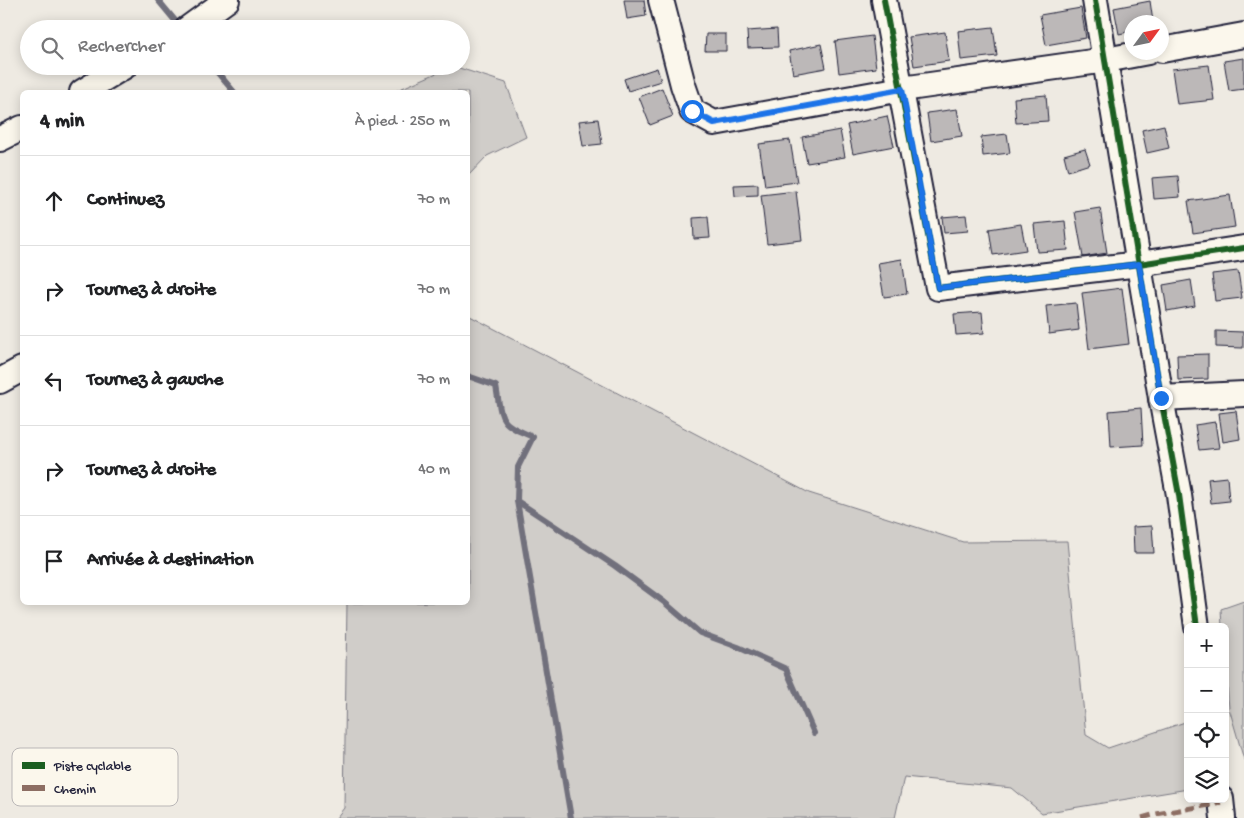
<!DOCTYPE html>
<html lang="fr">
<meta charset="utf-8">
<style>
body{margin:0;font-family:"Gochi Hand",sans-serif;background:#f2f2f2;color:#202124}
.controls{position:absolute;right:15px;bottom:15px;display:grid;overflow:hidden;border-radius:8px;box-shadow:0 2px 12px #0003}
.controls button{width:45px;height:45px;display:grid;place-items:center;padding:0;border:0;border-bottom:1px solid #e0e0e0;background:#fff;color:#202124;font:25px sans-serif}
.compass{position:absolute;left:1124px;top:15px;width:45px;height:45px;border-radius:50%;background:#fff;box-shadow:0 2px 12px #0003;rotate:57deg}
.stop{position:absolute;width:15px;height:15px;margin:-11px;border:4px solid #1a73e8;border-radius:50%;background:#fff}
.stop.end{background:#1a73e8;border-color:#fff;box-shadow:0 1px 5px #0008}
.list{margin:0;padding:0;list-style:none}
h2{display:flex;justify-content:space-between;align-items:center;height:65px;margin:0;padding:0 20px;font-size:21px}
h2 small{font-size:16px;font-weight:400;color:#757577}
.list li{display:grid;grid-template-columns:32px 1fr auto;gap:15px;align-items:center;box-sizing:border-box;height:90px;padding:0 20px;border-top:1px solid #e0e0e0}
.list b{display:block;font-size:19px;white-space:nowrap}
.list em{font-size:16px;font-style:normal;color:#757577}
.icon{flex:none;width:28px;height:28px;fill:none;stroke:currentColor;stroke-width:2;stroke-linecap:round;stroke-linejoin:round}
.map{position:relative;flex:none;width:1244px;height:818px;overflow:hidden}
.search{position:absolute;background:#fff;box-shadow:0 2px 12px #0003;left:20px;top:20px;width:450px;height:55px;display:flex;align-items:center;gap:12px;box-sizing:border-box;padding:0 18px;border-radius:28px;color:#757577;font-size:19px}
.panel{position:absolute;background:#fff;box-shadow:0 2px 12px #0003;left:20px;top:90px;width:450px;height:515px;border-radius:8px}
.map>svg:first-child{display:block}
</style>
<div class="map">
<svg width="1244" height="818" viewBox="0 0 1244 818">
<rect width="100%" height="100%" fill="#eeeae2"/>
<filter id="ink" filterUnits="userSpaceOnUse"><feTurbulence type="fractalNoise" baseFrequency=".02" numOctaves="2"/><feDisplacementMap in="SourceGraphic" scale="10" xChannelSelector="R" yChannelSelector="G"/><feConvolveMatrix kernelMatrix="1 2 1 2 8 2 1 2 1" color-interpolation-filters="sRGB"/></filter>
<g filter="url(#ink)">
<!-- green -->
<g fill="#d0cdc9" stroke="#797882">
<polygon points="453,66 506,83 526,137 487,156 468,176 468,92 393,92"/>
<polygon points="468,315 809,493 963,542 1067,541 1086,735 1108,748 1188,721 1188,789 1042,813 1012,788 904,777 895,818 336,818 344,808 347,603 468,602"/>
<polygon points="1244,601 1244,760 1229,708 1225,662 1225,627 1222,627 1221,609"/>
</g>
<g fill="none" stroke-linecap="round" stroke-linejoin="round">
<!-- stream -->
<g stroke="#716f7c" stroke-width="6">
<polyline points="158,0 182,29"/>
<polyline points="212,66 234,92"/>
<path d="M468,376L496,386C502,422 499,423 533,437L518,467L517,501L615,566L664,602L700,633L738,647L786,669L814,733"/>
<polyline points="517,501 571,818"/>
</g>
</g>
<!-- building -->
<g fill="#bcb8b8" stroke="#22223b">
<polygon points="624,0 644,0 646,16 627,19"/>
<polygon points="1150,1 1153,22 1132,22 1132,31 1119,34 1114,8"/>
<polygon points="1081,8 1086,38 1046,45 1040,15"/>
<polygon points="993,27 997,56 961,60 958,31"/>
<polygon points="777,29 778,47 748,48 747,31"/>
<polygon points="945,32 949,61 914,66 909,37"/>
<polygon points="706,34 726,34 726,51 705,51"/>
<polygon points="872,36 876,68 839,73 835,41"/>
<polygon points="821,44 826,68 793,74 789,51"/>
<polygon points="1244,58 1244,89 1229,91 1224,61"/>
<polygon points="1209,65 1214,100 1177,104 1172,69"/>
<polygon points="657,68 661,81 628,91 624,79"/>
<polygon points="662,88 673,116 650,125 639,97"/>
<polygon points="1046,95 1048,121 1016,123 1014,98"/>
<polygon points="957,109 962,136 931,141 927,113"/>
<polygon points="887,116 894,146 853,154 847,125"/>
<polygon points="598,119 602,144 583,146 579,121"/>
<polygon points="1164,125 1169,148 1147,153 1142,130"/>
<polygon points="840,130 845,157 807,163 802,137"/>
<polygon points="1007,134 1010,153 983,156 981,137"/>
<polygon points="790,140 797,182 765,186 759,144"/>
<polygon points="1085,149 1090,164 1068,171 1064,155"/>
<polygon points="1178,176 1180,197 1154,199 1152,178"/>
<polygon points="758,184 758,195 735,196 734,185"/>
<polygon points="796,191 802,240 767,244 761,195"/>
<polygon points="1230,195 1235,227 1193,233 1188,201"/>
<polygon points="1100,208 1107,253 1083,257 1075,212"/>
<polygon points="966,215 968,231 944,233 942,217"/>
<polygon points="708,217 710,238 694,239 693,218"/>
<polygon points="1065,221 1068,250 1037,252 1034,224"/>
<polygon points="1021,224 1026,250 993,255 989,229"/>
<polygon points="902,259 907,294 884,297 878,263"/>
<polygon points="1238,271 1242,298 1215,301 1212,274"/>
<polygon points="1191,280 1195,306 1167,311 1163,285"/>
<polygon points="1122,288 1129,344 1089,349 1082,293"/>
<polygon points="1076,303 1079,330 1049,334 1046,306"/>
<polygon points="982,312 984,333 956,335 954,314"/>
<polygon points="1216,331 1243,332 1243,348 1216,347"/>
<polygon points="1208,354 1208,379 1178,380 1177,355"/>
<polygon points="1141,408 1143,445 1111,447 1109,411"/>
<polygon points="1236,411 1240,439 1223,442 1219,413"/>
<polygon points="1215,422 1219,448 1199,450 1195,425"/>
<polygon points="1227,477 1229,501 1211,503 1208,479"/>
<polygon points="1152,526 1154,553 1134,553 1133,527"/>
</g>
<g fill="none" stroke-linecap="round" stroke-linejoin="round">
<!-- minor casing -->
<g stroke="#22223b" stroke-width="28">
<g id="minor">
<polyline points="661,0 683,85 692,111 714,123 902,89 1106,60 1148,52"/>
<polyline points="884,0 938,288 1139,264 1244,248"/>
<polyline points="1095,0 1161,398 1179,495 1197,627"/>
<polyline points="187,29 227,0"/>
<polyline points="1162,50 1244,35"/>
<polyline points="82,92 125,66"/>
<polyline points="0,139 22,128"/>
<polyline points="0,381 22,369"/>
<polyline points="1161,398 1244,394"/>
<polyline points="1221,799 1223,818"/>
</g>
</g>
<!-- minor -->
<use href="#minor" stroke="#fbf7ec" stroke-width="24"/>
<!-- quiet -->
<polyline stroke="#8d6e63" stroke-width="5" stroke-dasharray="10 5" stroke-linecap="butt" points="1142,818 1156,814 1221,803"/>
<!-- cycleway casing -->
<g stroke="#fbf7ec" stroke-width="9">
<g id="cycleway">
<polyline points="884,0 938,288 1139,264 1244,248"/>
<polyline points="1095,0 1161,398 1179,495 1197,627"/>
</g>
</g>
<!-- cycleway -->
<use href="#cycleway" stroke="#1b5e20" stroke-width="6"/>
</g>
</g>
<g fill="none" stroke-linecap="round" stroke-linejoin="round" filter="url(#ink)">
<!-- route -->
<polyline stroke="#1a73e8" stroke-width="6" points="692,111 714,123 902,89 938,288 1139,264 1161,398"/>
</g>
<!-- legend -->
<rect x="12" y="748" width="166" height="58" rx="8" fill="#fbf7ec" stroke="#bab7b7" stroke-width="1"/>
<rect x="22" y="762" width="23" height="7" fill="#1b5e20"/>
<rect x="22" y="785" width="23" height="6" fill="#8d6e63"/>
<g font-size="14" fill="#22223b">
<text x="54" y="770">Piste cyclable</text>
<text x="54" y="793">Chemin</text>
</g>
</svg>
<div class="controls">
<button>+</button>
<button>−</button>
<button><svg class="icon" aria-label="locate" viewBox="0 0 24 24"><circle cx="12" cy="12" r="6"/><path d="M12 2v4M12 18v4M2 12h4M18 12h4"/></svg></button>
<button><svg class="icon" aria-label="layers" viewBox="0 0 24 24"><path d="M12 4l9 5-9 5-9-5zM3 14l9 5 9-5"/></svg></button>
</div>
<svg class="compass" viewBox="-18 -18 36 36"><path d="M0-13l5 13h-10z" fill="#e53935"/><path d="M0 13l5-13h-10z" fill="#757577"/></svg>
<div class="stop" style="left:692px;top:111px"></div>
<div class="stop end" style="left:1161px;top:398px"></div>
<div class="search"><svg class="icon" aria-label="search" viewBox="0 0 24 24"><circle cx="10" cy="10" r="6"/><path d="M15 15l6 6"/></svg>Rechercher</div>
<section class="panel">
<h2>4 min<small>À pied · 250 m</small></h2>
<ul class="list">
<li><svg class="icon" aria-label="ahead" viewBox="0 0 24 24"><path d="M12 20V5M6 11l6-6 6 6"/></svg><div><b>Continuez</b></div><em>70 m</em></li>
<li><svg class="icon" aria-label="right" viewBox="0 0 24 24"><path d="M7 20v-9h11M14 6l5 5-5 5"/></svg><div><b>Tournez à droite</b></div><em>70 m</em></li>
<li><svg class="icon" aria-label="left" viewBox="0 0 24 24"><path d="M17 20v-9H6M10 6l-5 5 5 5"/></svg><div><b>Tournez à gauche</b></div><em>70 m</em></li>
<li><svg class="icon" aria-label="right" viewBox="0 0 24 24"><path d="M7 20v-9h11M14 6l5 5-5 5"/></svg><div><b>Tournez à droite</b></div><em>40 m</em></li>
<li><svg class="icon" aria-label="arrive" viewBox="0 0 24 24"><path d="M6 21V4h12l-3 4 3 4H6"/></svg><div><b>Arrivée à destination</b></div></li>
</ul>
</section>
</div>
